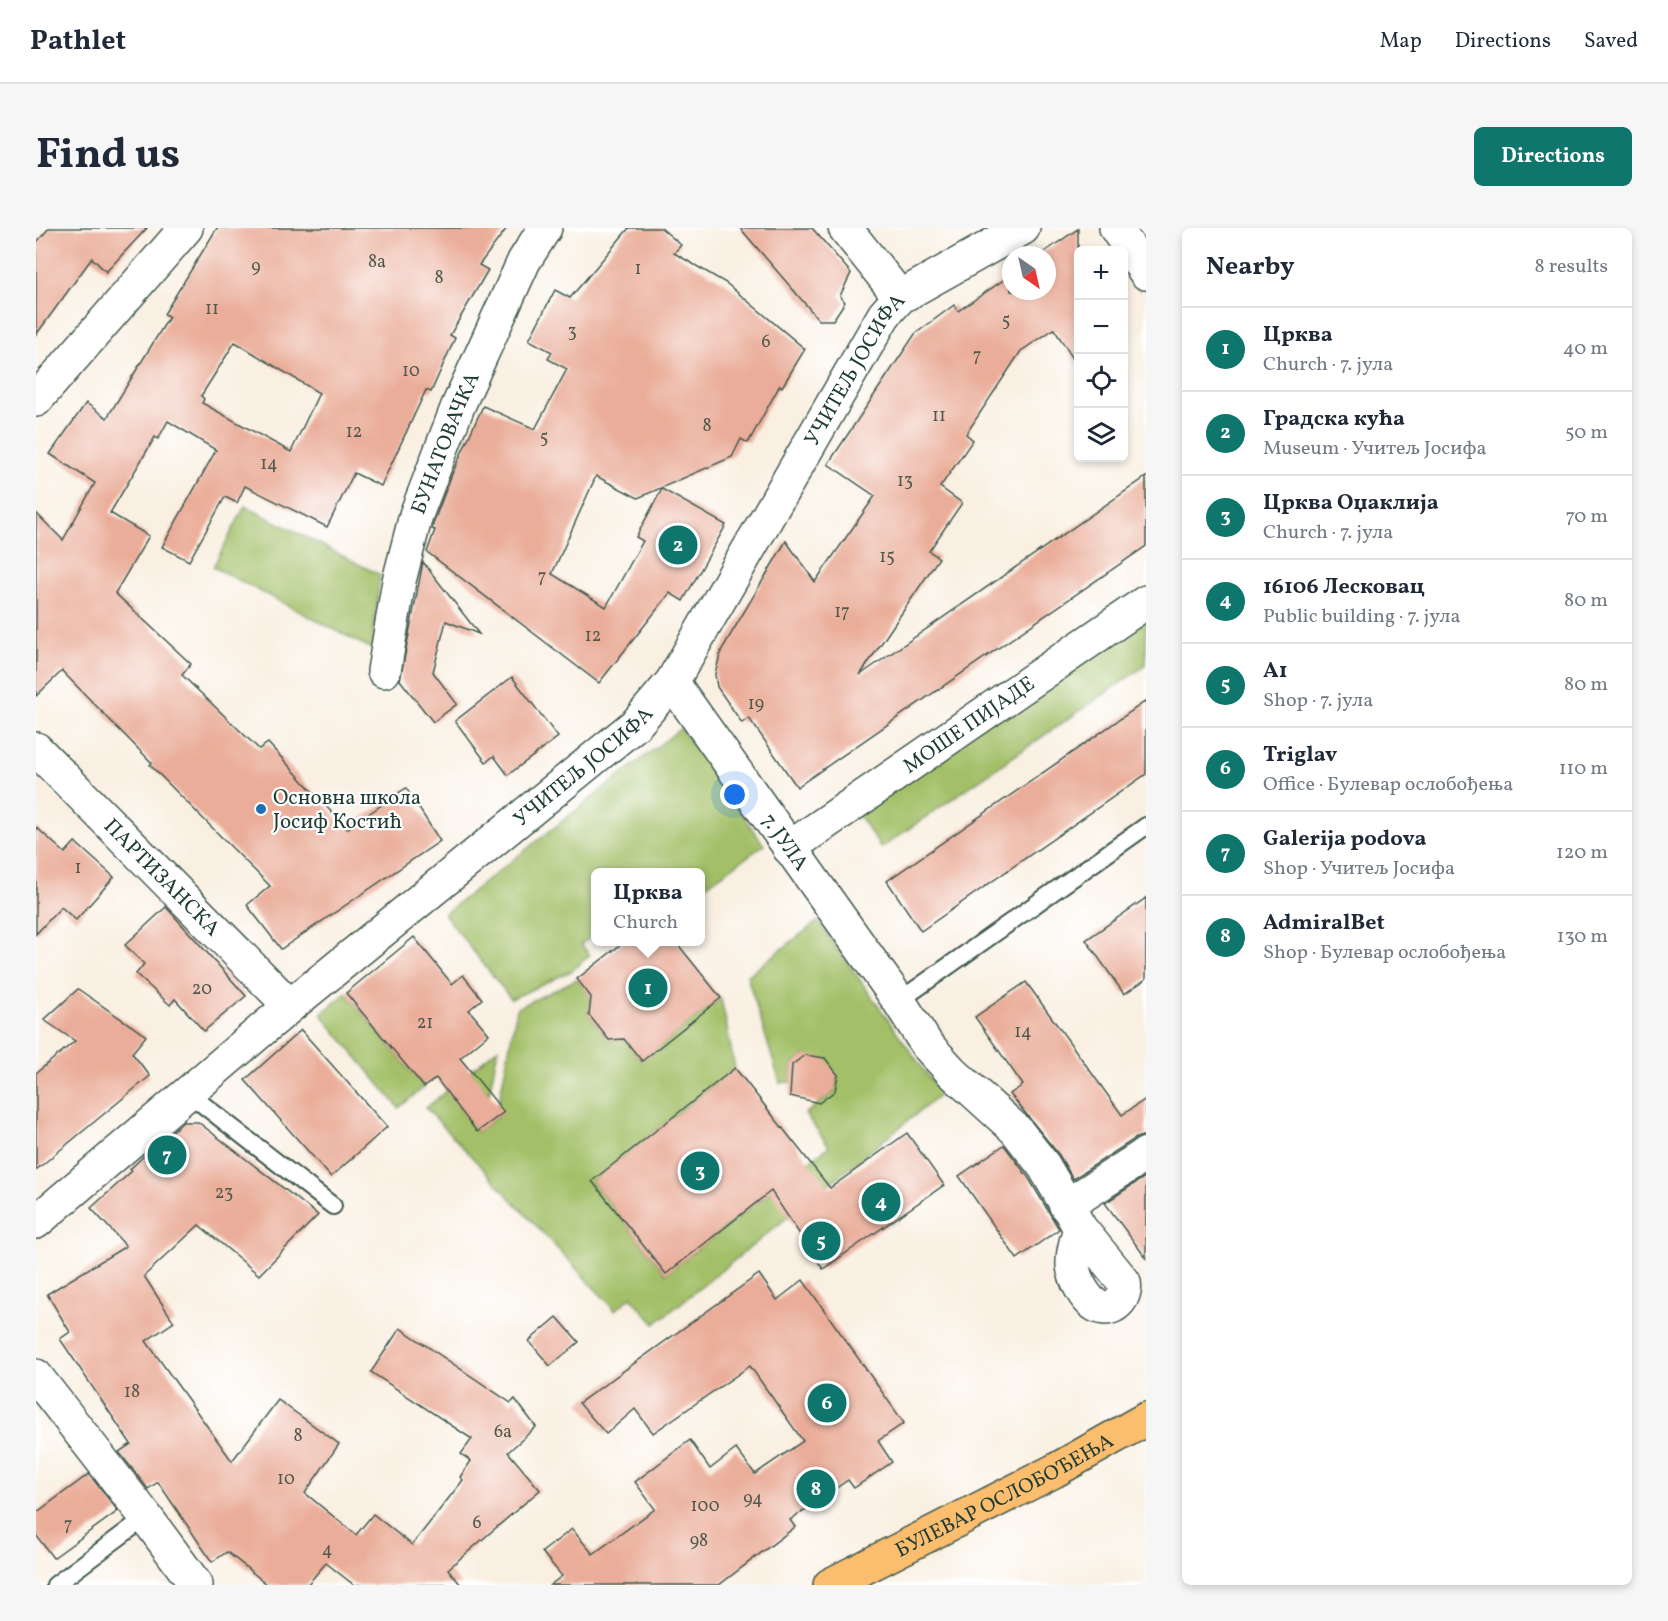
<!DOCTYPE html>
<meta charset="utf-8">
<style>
body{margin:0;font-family:Vollkorn,serif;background:#f6f6f7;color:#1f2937}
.controls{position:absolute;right:18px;top:18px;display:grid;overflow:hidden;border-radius:9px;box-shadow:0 3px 9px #0003}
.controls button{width:54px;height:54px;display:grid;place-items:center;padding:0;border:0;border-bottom:2px solid #e0e1e3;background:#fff;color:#1f2937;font:30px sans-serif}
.compass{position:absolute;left:966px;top:18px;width:54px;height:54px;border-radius:50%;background:#fff;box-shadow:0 3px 9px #0003;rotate:146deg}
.you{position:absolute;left:699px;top:567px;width:21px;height:21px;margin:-15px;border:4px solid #fff;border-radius:50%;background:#1a73e8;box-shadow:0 0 0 9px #1a73e833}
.badge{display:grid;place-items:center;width:39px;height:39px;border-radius:50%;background:#0f766e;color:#fff;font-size:20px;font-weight:700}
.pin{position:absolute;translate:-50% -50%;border:3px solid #fff;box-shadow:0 2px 6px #0006}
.popup{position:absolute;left:555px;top:640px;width:114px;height:78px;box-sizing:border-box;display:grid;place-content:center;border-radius:9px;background:#fff;filter:drop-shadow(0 2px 4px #0005);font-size:20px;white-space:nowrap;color:#747a83}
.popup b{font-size:22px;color:#1f2937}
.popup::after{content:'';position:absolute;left:50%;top:100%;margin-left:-12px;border:12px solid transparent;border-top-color:#fff}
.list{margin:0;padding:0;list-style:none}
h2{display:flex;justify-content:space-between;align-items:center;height:78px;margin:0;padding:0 24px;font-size:26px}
h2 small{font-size:20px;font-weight:400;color:#747a83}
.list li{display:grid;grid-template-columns:39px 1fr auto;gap:18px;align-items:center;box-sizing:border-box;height:84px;padding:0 24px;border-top:2px solid #e0e1e3}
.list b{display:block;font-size:22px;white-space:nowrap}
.list p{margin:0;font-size:20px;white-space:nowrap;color:#747a83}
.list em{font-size:20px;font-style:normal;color:#747a83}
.icon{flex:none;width:33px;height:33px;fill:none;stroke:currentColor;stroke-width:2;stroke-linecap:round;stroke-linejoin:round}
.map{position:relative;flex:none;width:1110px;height:1357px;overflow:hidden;border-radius:9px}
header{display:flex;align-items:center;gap:36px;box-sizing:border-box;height:84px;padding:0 30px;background:#fff;border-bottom:2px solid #e0e1e3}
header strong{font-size:28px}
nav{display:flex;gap:33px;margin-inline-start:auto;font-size:21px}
.intro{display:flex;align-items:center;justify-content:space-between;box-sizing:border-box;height:144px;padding:0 36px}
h1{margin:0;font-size:42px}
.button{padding:15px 27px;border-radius:9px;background:#0f766e;color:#fff;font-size:21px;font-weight:700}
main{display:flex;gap:36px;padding:0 36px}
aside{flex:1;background:#fff;border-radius:9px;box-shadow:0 3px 9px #0003}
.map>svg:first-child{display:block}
</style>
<header>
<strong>Pathlet</strong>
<nav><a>Map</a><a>Directions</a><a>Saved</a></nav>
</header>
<div class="intro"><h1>Find us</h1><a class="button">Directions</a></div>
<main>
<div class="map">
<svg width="1110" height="1357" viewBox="0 0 1110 1357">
<rect width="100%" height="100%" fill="#fff"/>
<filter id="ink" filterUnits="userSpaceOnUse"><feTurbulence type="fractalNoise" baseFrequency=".0167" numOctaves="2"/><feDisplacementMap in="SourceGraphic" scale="12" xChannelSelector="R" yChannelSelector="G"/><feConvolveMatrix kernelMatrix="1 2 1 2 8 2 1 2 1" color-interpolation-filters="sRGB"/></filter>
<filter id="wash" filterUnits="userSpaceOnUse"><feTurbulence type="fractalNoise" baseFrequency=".008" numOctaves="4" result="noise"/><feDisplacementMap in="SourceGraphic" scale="24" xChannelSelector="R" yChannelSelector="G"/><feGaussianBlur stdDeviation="1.35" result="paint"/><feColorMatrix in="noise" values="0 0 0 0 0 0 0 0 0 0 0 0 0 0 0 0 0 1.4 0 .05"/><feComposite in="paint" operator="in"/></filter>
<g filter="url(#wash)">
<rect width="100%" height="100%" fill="#f9f0e2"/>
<!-- green -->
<g fill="#a3c067" stroke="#617e4e" stroke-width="1.5">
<polygon points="209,278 344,347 336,421 177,339"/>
<polygon points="1110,383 1110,437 845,620 820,584"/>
<polygon points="645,500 728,617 665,661 664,644 560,644 559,706 545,716 554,727 535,743 475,771 408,686"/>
<polygon points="782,693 905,866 619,1096 595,1069 579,1082 390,880 462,820 453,866 445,857 420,876 441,904 467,885 462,878 481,780 541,751 555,769 553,787 573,812 588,811 606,833 685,770 699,840 556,953 630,1046 793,918 769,886 799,863 802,847 769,827 756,837 755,854 744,855 711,748"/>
<polygon points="310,765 388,859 363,880 285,786"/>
</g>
<g id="blocks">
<!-- building -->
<g fill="#eaad99" fill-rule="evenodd">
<polygon points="13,0 111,0 70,44 56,30 0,107 0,15"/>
<path d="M181,0H471L443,37L452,42L414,107L419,110L395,164L390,162L345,258L318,245L291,299L209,258L201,275L189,269L153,333L126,319L180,222L132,193L122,211L119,209L74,285L113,308L79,365L155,436L146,447L223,521L232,515L311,601L370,560L404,613L245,721L211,677L234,658L114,537L116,535L26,443L0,468V285L27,312L59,255L14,226L50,175L71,190L133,89L128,86ZM199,114L283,165L255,224L166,175L168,171L165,168Z"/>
<polygon points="593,0 625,0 645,17 638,25 690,55 769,121 746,159 744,157 712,215 705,211 696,229 602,270 560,248 516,346 570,379 607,313 600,309 626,261 690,297 647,373 634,365 563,455 391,324 399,302 396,301 398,293 416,246 447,178 499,201 531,141 512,131 516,124 493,112 519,62 534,70"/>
<polygon points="704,0 776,0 815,45 804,68 809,74 797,92 783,92"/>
<polygon points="1042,1 1042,138 1018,101 985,123 930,206 937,212 904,259 926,275 893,323 903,330 824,447 1110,249 1110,318 761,559 713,490 706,495 681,459 679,446 685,423 750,313 779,354 839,268 792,236 879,106 918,77 922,83 975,47 975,63 1011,63 1011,27 1004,27"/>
<polygon points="387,334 443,406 410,393 397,444 421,476 397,494 364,452"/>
<polygon points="476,449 522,509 472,547 458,528 450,534 419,493"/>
<polygon points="1110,473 1110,546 885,703 851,653"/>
<polygon points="0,599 29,625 39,614 78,649 40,692 25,679 0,706"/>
<polygon points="1110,670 1110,751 1088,766 1050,712"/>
<polygon points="130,679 210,768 168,803 139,771 134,777 100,746 108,736 89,717"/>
<polygon points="378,709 416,756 427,747 446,771 433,782 453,806 424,830 468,884 441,904 400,850 388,859 310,765"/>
<polygon points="588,714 640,714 685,770 606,833 588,811 573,812 553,787 555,769 541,751"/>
<polygon points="990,754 1086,887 1110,871 1110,907 1100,910 1037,951 1023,927 974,866 987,857 939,789"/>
<polygon points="42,761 110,808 96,825 114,848 0,942 0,845 39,813 8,792"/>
<polygon points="265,802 351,899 295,949 209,852"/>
<polygon points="769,827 789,830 802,847 799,863 783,875 754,868 756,837"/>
<polygon points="699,840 794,960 871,905 908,957 787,1041 735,963 630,1046 556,953"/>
<polygon points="147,894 162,894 282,987 223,1047 163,997 108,1048 138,1094 110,1113 196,1233 242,1172 303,1216 269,1265 320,1307 337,1286 376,1317 427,1252 424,1249 435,1233 425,1226 436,1211 335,1144 364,1100 475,1175 479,1171 500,1199 472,1224 504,1262 412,1341 425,1357 318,1357 290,1335 271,1357 232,1357 191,1324 176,1334 122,1254 112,1261 83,1224 95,1216 24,1111 34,1104 11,1066 90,1018 55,980 96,943 94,941 112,924"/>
<polygon points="968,917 992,949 1023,1001 981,1031 923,948"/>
<polygon points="1110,948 1110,1030 1069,975"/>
<polygon points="723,1046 741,1072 767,1052 868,1195 842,1213 856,1234 818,1260 812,1252 754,1292 759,1299 683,1357 514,1357 526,1348 506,1324 536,1301 557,1326 619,1281 599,1254 654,1212 674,1241 700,1221 719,1246 767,1213 714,1138 617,1205 599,1181 570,1206 543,1175"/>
<polygon points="521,1089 543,1114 514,1138 493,1113"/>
<polygon points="53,1246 82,1283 17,1330 0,1307 0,1285"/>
</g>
</g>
</g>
<g filter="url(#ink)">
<use href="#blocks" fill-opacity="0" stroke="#40584e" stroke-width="1.5"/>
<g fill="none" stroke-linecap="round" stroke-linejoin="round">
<!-- service casing -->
<g stroke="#40584e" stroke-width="20">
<g id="service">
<polyline points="863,773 1110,598"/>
<polyline points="152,865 297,978"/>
<polyline points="19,1357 110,1289"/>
</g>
</g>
<!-- minor casing -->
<g stroke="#40584e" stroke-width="36">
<g id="minor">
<polyline points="809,0 864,69"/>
<polyline points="1080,0 1110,45"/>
<polyline points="0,172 150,0"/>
<path id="s1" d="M348,443L363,353L380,287L422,178L488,33L509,0"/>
<path id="s2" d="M636,454L863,773L891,817L916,844L980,902L1008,938L1044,1000L1088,1054C1091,1067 1080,1084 1064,1079C1050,1075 1038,1050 1037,1037C1036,1024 1041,1011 1044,1000"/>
<path id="s3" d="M0,521L254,778"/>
<path id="s4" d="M753,620L1110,374"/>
<polyline points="1030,978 1110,926"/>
<path id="s5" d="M0,994L254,778L600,496L636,454L848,87L864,69L987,0"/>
<polyline points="0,1148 110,1289 160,1357"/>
</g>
</g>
<!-- primary casing -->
<g stroke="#40584e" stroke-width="36">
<g id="primary">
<path id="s6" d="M794,1357L1018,1243L1110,1191"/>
</g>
</g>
<!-- service -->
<use href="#service" stroke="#fff" stroke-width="16"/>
<!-- minor -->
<use href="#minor" stroke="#fff" stroke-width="33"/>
<!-- primary -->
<use href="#primary" stroke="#fbbd6e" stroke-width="33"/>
</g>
</g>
<!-- markers -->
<circle fill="#1f6fb2" stroke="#fff" stroke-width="2" cx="225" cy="581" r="6"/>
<g text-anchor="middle" stroke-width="4.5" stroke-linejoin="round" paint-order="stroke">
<!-- number labels -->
<g font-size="18" fill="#52594d">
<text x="341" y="39">8a</text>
<text x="220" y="44">9</text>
<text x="602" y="46">1</text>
<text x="403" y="55">8</text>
<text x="176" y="86">11</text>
<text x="970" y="98">5</text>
<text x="536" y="109">3</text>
<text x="730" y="119">6</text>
<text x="941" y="133">7</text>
<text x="375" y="148">10</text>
<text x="903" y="193">11</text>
<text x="671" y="203">8</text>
<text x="318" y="209">12</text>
<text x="508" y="215">5</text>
<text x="233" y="241">14</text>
<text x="869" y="258">13</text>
<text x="851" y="334">15</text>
<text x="506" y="354">7</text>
<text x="806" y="389">17</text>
<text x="557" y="413">12</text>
<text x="720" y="481">19</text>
<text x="42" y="645">1</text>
<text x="166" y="766">20</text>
<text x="389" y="800">21</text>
<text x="987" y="809">14</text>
<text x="188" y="970">23</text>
<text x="96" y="1169">18</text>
<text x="467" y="1209">6a</text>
<text x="262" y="1213">8</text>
<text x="250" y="1256">10</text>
<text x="717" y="1276">94</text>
<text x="669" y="1283">100</text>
<text x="441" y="1300">6</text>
<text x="32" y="1302">7</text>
<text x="663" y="1318">98</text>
<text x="291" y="1327">4</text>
</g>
<!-- street labels -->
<g font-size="21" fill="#1f3d34" stroke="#fff">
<text dy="7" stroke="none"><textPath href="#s5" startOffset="1197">УЧИТЕЉ ЈОСИФА</textPath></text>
<text dy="7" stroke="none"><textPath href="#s1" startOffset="237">БУНАТОВАЧКА</textPath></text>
<text dy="7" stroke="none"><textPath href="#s4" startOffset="218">МОШЕ ПИЈАДЕ</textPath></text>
<text dy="7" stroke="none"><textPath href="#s5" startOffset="712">УЧИТЕЉ ЈОСИФА</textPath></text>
<text dy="7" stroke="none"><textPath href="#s2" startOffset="196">7. ЈУЛА</textPath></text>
<text dy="7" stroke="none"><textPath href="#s3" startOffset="180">ПАРТИЗАНСКА</textPath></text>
<text dy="7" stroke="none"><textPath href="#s6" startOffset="196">БУЛЕВАР ОСЛОБОЂЕЊА</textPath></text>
</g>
<!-- poi labels -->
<g font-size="21" fill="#1f3d34" stroke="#fff" text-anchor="start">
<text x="237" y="576">Основна школа<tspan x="237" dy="24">Јосиф Костић</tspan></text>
</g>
</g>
</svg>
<div class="controls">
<button>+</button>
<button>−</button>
<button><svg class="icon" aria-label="locate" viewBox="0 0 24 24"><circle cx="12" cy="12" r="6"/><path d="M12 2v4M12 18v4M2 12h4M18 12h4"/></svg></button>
<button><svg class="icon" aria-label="layers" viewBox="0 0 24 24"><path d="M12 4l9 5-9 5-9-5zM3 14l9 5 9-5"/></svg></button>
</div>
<svg class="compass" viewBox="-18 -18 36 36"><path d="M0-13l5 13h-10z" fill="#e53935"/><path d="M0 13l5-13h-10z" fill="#747a83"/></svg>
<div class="you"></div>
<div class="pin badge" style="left:612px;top:760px">1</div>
<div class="popup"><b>Црква</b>Church</div>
<div class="pin badge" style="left:642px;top:317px">2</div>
<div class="pin badge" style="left:664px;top:943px">3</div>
<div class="pin badge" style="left:845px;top:974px">4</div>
<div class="pin badge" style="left:785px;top:1013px">5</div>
<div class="pin badge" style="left:791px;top:1175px">6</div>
<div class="pin badge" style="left:131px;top:927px">7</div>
<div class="pin badge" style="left:780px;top:1261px">8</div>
</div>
<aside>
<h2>Nearby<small>8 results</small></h2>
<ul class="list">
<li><span class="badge">1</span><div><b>Црква</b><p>Church · 7. јула</p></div><em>40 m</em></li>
<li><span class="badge">2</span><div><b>Градска кућа</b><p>Museum · Учитељ Јосифа</p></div><em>50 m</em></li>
<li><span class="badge">3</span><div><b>Црква Оџаклија</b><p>Church · 7. јула</p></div><em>70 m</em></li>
<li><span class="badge">4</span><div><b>16106 Лесковац</b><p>Public building · 7. јула</p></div><em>80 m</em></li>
<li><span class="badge">5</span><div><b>A1</b><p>Shop · 7. јула</p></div><em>80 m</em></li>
<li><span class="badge">6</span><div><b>Triglav</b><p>Office · Булевар ослобођења</p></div><em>110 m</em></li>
<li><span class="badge">7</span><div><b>Galerija podova</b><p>Shop · Учитељ Јосифа</p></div><em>120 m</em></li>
<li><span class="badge">8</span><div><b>AdmiralBet</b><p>Shop · Булевар ослобођења</p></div><em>130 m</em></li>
</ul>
</aside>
</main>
